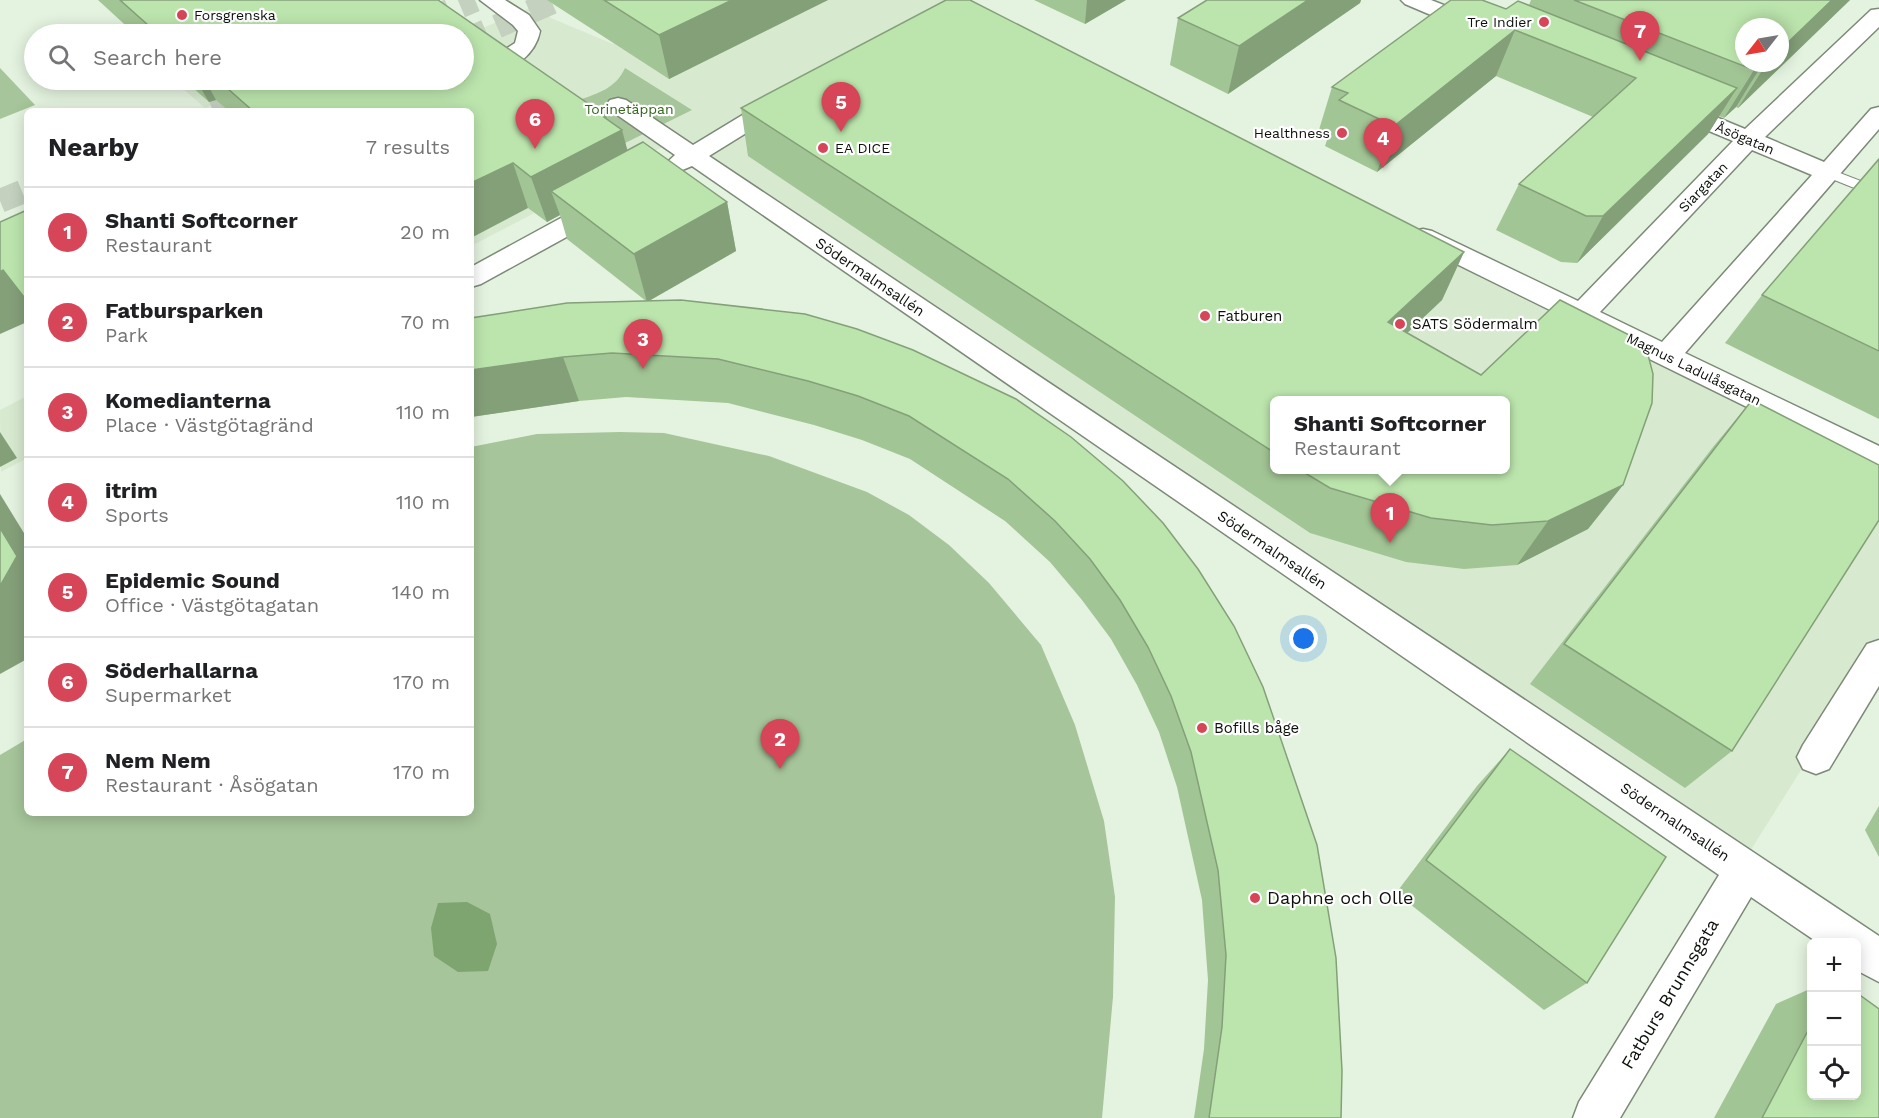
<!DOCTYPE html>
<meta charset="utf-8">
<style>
body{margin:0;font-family:"Work Sans",sans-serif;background:#f6f6f6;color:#202124}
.controls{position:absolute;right:18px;bottom:18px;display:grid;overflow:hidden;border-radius:9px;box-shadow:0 3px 15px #0003}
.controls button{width:54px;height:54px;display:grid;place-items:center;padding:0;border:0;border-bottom:2px solid #e0e0e0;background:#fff;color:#202124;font:30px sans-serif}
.compass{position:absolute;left:1735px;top:18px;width:54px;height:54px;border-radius:50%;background:#fff;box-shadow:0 3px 15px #0003;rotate:239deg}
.you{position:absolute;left:1304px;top:639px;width:21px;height:21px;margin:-15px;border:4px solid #fff;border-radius:50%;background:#1a73e8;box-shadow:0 0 0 9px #1a73e833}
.badge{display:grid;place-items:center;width:39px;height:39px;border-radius:50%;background:#d64558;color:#fff;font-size:20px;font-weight:700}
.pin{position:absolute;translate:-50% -50px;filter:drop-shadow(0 2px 3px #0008)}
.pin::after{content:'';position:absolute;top:32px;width:21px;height:18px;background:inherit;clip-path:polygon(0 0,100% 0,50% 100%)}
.popup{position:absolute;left:1270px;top:396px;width:240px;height:78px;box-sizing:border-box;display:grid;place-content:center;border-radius:9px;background:#fff;filter:drop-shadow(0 2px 4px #0005);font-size:20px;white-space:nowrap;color:#757577}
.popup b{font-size:22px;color:#202124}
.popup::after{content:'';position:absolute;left:50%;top:100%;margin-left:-12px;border:12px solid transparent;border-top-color:#fff}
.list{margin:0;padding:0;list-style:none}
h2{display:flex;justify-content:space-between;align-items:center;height:78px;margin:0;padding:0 24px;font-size:26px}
h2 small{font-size:20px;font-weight:400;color:#757577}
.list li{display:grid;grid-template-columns:39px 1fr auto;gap:18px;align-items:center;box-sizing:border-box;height:90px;padding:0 24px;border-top:2px solid #e0e0e0}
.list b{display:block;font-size:22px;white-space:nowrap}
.list p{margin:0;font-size:20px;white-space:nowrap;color:#757577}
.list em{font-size:20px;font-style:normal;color:#757577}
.icon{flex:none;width:33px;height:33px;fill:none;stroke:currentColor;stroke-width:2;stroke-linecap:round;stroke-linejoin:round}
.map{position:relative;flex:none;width:1879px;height:1118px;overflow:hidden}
.search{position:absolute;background:#fff;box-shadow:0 3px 15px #0003;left:24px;top:24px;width:450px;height:66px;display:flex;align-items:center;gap:15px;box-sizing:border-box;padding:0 21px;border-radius:33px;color:#757577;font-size:22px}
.panel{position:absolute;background:#fff;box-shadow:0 3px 15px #0003;left:24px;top:108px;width:450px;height:708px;border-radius:9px}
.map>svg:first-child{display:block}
</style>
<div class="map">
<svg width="1879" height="1118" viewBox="0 0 1879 1118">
<rect width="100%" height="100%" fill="#e4f3df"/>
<!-- built -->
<g fill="#d7ead0" fill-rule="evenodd">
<path d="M708,0H971L966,2L1879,458V646L1742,864L674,141L471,246V111H292L464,80V36L534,6L551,18L613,44ZM1274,400H1506V470H1274Z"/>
<polygon points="173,80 275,80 205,108"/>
<polygon points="27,396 27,458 1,472 0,410"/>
</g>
<!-- green -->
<g fill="#a6c59a">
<polygon points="0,68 35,105 0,119"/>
<path d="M625,68L692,110L617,147L579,100C599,93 616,88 625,68Z"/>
<polygon points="620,432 664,433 769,456 867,492 909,515 949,545 989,583 1041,645 1075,725 1104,821 1115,897 1113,997 1102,1118 0,1118 0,755 27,739 27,813 471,813 471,447 537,434"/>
</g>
<!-- water -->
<polygon fill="#7ea470" points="467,902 490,914 497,944 488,971 458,972 434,956 431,928 438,903"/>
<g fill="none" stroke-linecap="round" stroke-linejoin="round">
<!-- highway-tunnel -->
<g stroke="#c4d1bf" stroke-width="24" stroke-dasharray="24 12" stroke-linecap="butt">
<polyline points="394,34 475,0"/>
<polyline points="464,41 557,0"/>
<polyline points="213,111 288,80"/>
<polyline points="0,201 27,190"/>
</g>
<!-- lane casing -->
<g stroke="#7c8977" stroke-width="2">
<polygon id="lane" points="1827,168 1879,188 1879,198 1822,175 1820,172 1822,169"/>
</g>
<!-- street casing -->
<g stroke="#7c8977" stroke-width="3">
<g id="street">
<polygon points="1401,0 1431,0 1487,22 1490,27 1487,32 1479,34 1471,32 1405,4"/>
<path d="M1879,9V27L1765,137L1824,162L1871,109L1879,107V129L1685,353L1879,446V472L1414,243L1410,237L1414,231L1423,229L1432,231L1578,301L1733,141L1666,113L1662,108L1666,103L1674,101L1682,103L1745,129L1871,10ZM1752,150L1812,175L1662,342L1600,312Z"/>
<polygon points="782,94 790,96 794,101 790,106 709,156 1879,936 1879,982 1856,970 1856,942 1817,942 1751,897 1620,1118 1573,1118 1579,1102 1719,875 692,166 675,173 666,171 663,166 675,155 610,110 606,105 610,100 618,98 626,100 693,145 774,96"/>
<polygon points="603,198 612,200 616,206 612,212 481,284 471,287 471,267 594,200"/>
<polygon points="1879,640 1879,686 1829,769 1816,774 1803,769 1797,757 1803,745 1867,644"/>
</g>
</g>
<!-- secondary casing -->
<g stroke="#7c8977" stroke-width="3">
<path id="secondary" d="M480,0H505L529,15L540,31C536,53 513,74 490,69L487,64L490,59L515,43L518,31L513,25Z"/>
</g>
<!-- lane -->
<use href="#lane" fill="#fff" fill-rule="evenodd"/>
<!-- street -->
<use href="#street" fill="#fff" fill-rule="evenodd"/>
<!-- secondary -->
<use href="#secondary" fill="#fff" fill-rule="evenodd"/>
</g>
<!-- wall -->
<g fill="#a2c595" fill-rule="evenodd">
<polygon points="98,0 438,0 622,130 627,150 727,202 736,251 649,301 1071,437 1341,1118 1194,1118 1204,1049 1208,980 1202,900 1177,787 1159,732 1137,685 1111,639 1082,600 1050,562 1005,521 910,459 862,440 814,425 728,403 626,397 579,401 471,417 471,318 646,301 567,239 560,215 547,222 528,208 471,111 229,111 216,100 209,102 184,80 464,80 464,34 135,34"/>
<polygon points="547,0 828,0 669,79"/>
<polygon points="1034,0 1126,0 1085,24"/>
<polygon points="1207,0 1361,0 1360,3 1228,94 1170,65 1178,18"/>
<path d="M1531,0H1850L1738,108L1736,107L1724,118L1719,116L1708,134L1577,263L1561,262L1496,230L1519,184L1593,117L1496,76L1377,172L1325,146L1328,137L1318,133L1332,87L1506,9L1529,5ZM1780,27V63H1744Z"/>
<path d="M741,108L1464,252L1442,300L1407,333L1623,485L1588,529L1517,565L1464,569L1406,562L1310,533L748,156ZM1275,400L1506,470H1275Z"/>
<polygon points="1879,159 1879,419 1725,343 1762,295"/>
<polygon points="1752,400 1732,751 1685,788 1530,684 1713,447"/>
<polygon points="1510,749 1587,983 1544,1010 1396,893 1477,786"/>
<polygon points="1879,806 1879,857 1865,830"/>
<polygon points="1812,988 1812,1095 1879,1118 1714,1118 1776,1004"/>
</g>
<!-- shaded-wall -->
<g fill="#84a079">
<polygon points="732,0 828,0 669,79 659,35"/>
<polygon points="1087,0 1126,0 1085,24"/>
<polygon points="1308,0 1361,0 1360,3 1228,94 1239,46"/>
<polygon points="1832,0 1850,0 1738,108 1767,63 1780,63 1780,50"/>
<polygon points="1515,30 1496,76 1377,172 1394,126"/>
<polygon points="1762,63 1763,63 1736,107 1724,118 1754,70"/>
<polygon points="196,80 205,80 216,100 209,102"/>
<polygon points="1737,88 1708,134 1577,263 1603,216"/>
<polygon points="606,116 611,136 622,130 634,175 551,191 560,215 547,222 531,177"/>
<polygon points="513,163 528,208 471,238 471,183"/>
<polygon points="727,202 736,251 647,302 634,254"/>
<polygon points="1464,252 1442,300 1368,370 1388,322"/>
<polygon points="3,270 27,299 27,322 0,334 0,272"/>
<polygon points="563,357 579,401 471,417 471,370"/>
<polygon points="0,432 17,458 0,467"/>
<polygon points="1623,485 1588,529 1517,565 1548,521"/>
<polygon points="0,494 27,538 27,659 0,674"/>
</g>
<!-- building -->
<g fill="#bce5ad" stroke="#84a079" stroke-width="1.5">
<polygon points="120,0 438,0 606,116 604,117 622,130 531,177 513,163 471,183 471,111 253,111 218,80 464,80 464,34 158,34"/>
<polygon points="604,0 732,0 659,35"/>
<polygon points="946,0 970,0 1464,252 1388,322 1481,375 1560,300 1645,343 1653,374 1652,403 1623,485 1548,521 1492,525 1431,518 1330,488 1300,470 1506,470 1506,400 1275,400 1275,453 741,108"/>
<polygon points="1207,0 1308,0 1239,46 1178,18"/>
<polygon points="1451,0 1482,0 1506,9 1518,1 1737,88 1603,216 1586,216 1519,184 1636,78 1515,30 1394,126 1339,100 1348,93 1332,87"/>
<polygon points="1574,0 1832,0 1780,50 1780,27 1744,27 1744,63 1762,63 1754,70"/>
<polygon points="643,142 727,202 634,254 551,191"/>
<polygon points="1879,159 1879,351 1762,295"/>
<polygon points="27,210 27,301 3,270 0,272 0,222"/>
<polygon points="681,300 805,314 857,329 913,350 1016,399 1071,437 1123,481 1163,523 1198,569 1234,626 1263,687 1317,845 1336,958 1342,1071 1341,1118 1209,1118 1222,1027 1226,955 1218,870 1191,752 1171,696 1148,647 1120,600 1090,559 1055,521 1008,479 909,416 858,396 808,381 718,359 612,353 563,357 471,370 471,318 567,303"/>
<polygon points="1752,400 1879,465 1879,520 1732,751 1564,644"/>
<polygon points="0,528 17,556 0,586"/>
<polygon points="1510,749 1666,857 1587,983 1426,860"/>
<polygon points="1857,993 1879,1009 1879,1118 1762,1118 1812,1023 1812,1095 1857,1095"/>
</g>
<!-- markers -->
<g fill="#d64558" stroke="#fff" stroke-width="2">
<circle cx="182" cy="15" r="6"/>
<circle cx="1544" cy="22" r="6"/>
<circle cx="1342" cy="133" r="6"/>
<circle cx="823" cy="148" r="6"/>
<circle cx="1205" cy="316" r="6"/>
<circle cx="1400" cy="324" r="6"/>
<circle cx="1202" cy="728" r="6"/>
<circle cx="1255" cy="898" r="6"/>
</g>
<g text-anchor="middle" stroke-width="4.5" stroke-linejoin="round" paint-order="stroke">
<!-- far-poi labels -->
<g font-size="14" fill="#0c110b" stroke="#fff" text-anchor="start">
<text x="194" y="20">Forsgrenska</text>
<text x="1532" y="27" text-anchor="end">Tre Indier</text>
<text x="1330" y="138" text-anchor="end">Healthness</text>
<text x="835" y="153">EA DICE</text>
</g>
<!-- far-park labels -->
<g font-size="14" fill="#35661e" stroke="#fff">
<text x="629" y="114">Torinetäppan</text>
</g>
<!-- far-street labels -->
<g font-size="14" fill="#0c110b" stroke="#fff">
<text transform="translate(1745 138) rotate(23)" y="5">Åsögatan</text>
<text transform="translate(1703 187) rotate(-46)" y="5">Siargatan</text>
<text transform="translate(1694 369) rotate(26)" y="5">Magnus Ladulåsgatan</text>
</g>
<!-- street labels -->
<g font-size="15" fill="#0c110b" stroke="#fff">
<text transform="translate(870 277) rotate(34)" y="5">Södermalmsallén</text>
<text transform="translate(1272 550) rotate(34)" y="5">Södermalmsallén</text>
<text transform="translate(1675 822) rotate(34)" y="5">Södermalmsallén</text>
</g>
<!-- poi labels -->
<g font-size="15" fill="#0c110b" stroke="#fff" text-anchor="start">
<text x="1217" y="321">Fatburen</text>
<text x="1412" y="329">SATS Södermalm</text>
<text x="1214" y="733">Bofills båge</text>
</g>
<!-- near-poi labels -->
<g font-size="18" fill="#0c110b" stroke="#fff" text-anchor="start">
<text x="1267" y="904">Daphne och Olle</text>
</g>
<!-- near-street labels -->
<g font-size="18" fill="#0c110b" stroke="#fff">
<text transform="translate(1670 994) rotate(-59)" y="6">Fatburs Brunnsgata</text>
</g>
</g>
</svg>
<div class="controls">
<button>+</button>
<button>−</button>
<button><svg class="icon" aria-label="locate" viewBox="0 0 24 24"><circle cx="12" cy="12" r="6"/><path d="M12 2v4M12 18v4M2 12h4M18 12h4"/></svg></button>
</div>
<svg class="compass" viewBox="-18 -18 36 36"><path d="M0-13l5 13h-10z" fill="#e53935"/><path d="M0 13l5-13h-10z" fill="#757577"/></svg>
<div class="you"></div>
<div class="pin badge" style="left:1390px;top:543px">1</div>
<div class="popup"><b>Shanti Softcorner</b>Restaurant</div>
<div class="pin badge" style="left:780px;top:769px">2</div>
<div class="pin badge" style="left:643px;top:369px">3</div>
<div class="pin badge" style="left:1383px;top:168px">4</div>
<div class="pin badge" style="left:841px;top:132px">5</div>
<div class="pin badge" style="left:535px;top:149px">6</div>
<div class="pin badge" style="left:1640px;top:61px">7</div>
<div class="search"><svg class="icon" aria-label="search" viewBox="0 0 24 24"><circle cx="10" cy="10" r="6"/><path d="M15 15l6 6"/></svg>Search here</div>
<section class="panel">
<h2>Nearby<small>7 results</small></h2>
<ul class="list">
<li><span class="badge">1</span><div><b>Shanti Softcorner</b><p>Restaurant</p></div><em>20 m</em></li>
<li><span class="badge">2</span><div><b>Fatbursparken</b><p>Park</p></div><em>70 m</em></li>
<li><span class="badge">3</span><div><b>Komedianterna</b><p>Place · Västgötagränd</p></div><em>110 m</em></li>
<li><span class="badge">4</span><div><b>itrim</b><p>Sports</p></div><em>110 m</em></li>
<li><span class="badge">5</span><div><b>Epidemic Sound</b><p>Office · Västgötagatan</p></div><em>140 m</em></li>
<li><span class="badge">6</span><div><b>Söderhallarna</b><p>Supermarket</p></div><em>170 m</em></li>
<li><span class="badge">7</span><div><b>Nem Nem</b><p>Restaurant · Åsögatan</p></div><em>170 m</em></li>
</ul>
</section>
</div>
